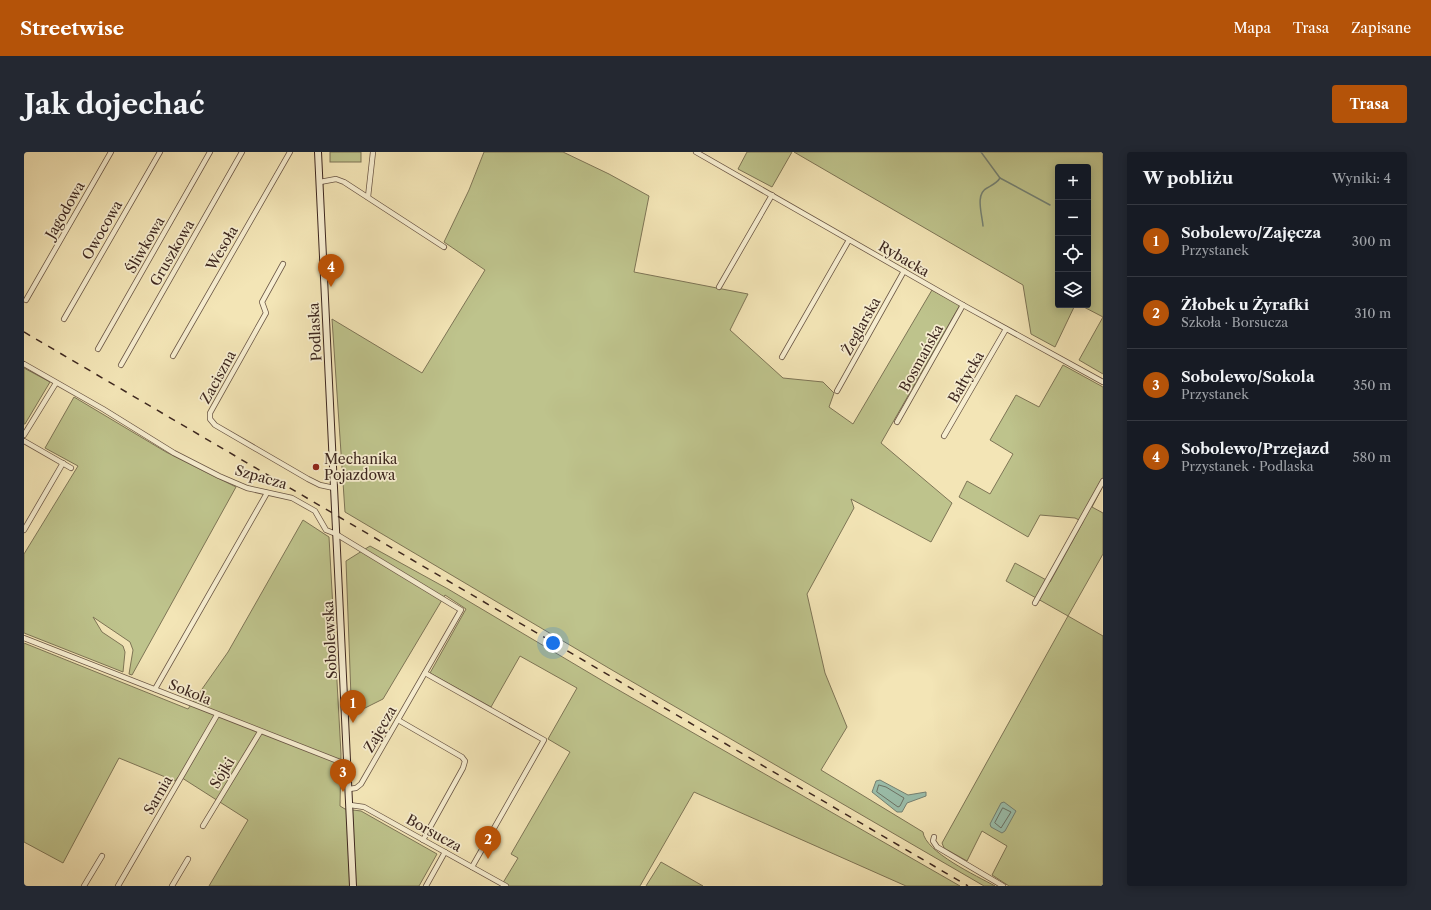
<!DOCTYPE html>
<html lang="pl">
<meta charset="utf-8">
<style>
body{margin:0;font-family:"Libre Caslon Text",serif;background:#242831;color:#f1f3f6}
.controls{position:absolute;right:12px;top:12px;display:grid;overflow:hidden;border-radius:4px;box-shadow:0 2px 10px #0003}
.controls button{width:36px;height:36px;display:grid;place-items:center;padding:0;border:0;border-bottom:1px solid #363941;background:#171b24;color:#f1f3f6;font:20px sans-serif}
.you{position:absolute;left:529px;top:491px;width:14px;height:14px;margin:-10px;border:3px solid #fff;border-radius:50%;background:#1a73e8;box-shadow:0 0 0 6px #1a73e833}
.badge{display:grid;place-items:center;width:26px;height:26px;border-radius:50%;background:#b45309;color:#fff;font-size:13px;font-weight:700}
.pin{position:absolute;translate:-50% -33px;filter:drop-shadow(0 1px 2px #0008)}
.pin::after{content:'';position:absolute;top:21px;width:14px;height:12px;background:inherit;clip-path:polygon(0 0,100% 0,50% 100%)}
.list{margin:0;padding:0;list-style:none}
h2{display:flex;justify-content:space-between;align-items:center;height:52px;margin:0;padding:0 16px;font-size:17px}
h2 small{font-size:13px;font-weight:400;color:#9ea1a6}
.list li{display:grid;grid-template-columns:26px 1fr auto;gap:12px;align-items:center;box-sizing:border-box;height:72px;padding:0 16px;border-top:1px solid #363941}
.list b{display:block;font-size:15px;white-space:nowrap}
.list p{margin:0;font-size:13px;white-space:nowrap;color:#9ea1a6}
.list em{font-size:13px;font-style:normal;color:#9ea1a6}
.icon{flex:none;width:22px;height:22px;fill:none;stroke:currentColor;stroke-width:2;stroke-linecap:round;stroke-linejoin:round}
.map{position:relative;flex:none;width:1079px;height:734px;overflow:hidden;border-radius:4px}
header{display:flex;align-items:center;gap:24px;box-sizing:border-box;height:56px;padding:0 20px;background:#b45309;color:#fff}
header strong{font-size:19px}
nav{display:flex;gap:22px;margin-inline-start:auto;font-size:14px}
.intro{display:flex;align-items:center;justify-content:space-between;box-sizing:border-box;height:96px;padding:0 24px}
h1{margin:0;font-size:28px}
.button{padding:10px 18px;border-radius:4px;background:#b45309;color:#fff;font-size:14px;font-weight:700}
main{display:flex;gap:24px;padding:0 24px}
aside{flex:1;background:#171b24;border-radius:4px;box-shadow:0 2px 10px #0003}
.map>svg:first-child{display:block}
</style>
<header>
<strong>Streetwise</strong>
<nav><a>Mapa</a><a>Trasa</a><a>Zapisane</a></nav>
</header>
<div class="intro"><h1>Jak dojechać</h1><a class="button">Trasa</a></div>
<main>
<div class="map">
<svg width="1079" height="734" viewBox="0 0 1079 734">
<rect width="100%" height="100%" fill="#f3e5b6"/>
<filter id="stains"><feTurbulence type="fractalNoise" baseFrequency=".005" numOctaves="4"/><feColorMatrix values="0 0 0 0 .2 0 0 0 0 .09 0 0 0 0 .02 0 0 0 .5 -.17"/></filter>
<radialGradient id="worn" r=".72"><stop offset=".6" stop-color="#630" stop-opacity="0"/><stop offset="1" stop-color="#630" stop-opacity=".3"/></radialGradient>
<!-- green -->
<g fill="#bec38c" stroke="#7e7556">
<rect x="306" y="0" width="31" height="10"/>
<path d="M460,0H539L585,22L625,44L610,120L724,142L706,178L759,226L799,230L810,241L805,255L829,272L908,138L936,153L857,291L928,351L907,390L827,347L830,356L783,442L801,521L823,575L797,618L899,680C901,700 953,724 971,734H960L588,518L321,360L308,167L398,221L461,118L420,90L445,38Z"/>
<polygon points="723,0 768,0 748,35 714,17"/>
<polygon points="770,0 1079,0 1079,165 1056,153 1064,153 1064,15 1034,15 1034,153 1051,153 1031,195 1007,182 999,133"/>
<polygon points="1079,165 1079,222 1055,208"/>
<polygon points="1039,213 1079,235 1079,334 1068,355 1079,361 1079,402 1044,464 1079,484 1079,734 985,734 968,723 983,694 958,679 943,709 920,696 918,691 1044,464 982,429 991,411 1026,430 1059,370 1051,366 1016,363 1004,385 935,345 943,329 966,342 989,302 966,288 992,243 1015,255"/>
<polygon points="0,216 26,230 1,272 0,272"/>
<polygon points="50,245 142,300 212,335 108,523 105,522 109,498 106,490 69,465 78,480 99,494 101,500 99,520 0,481 0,402 54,314 21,296"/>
<polygon points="279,368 305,385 317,602 316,654 321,657 337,659 413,702 395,734 185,734 224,668 155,624 151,629 95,606 39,711 0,690 0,491 164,557 204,500"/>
<polygon points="346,394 424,437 584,532 936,734 882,734 670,640 616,734 477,734 494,706 487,702 546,600 524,587 553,536 496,504 467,555 406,521 442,457 421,443 359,547 333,560 327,545 322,409"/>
<polygon points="637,710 679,734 622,734"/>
</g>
<!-- water -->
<g fill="#9bbfac" stroke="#758274">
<polygon points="856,628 884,643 902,640 902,644 883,651 878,660 873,660 848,640 852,629"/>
<polygon points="980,650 992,659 981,679 978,681 967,675 966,672 977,651"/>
</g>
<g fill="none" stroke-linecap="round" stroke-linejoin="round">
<!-- shore -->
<g stroke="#6c7366" stroke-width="1">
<polygon points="855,633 862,635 880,646 876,654 874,655 853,640"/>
<polygon points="979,656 987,660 977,676 971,671"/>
</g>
<!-- stream -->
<g stroke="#758274" stroke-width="1.5">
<polyline points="957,0 976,26 1026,53"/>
<path d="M959,74C958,62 951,42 963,36C968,33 973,31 976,26"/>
</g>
<!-- street casing -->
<g stroke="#6a5645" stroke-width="6">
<g id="street">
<polyline points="672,0 939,153 1079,230"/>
<polyline points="296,30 312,27 320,30 420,95"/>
<polyline points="344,45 349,0"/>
<polyline points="259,112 238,150 242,161 186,261 186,267 191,273 284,327 296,333 310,336"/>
<polyline points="695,135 748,43"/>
<polyline points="2,148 87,0"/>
<polyline points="40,167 136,0"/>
<polyline points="74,197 186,0"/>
<polyline points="149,204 266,0"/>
<polyline points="758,205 825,88"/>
<polyline points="0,212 79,257 150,301 195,324 223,336 268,346 291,359 302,378 312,382 437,458 337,632 332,636 325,637"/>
<polyline points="97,213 218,0"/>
<polyline points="813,239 880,119"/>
<polyline points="873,270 939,153"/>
<polyline points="0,283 32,231"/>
<polyline points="920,284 982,177"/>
<polyline points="0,289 47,316"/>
<polyline points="0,378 39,311"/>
<polyline points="1011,451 1079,329"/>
<polyline points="0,486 324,613"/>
<polyline points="401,521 520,588 448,715"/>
<polyline points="131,537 243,341"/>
<polyline points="374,568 438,605 441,609 439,616 399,688"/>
<polyline points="326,653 340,655 482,734"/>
<polyline points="179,674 236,580"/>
<polyline points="910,685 909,689 913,695 979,734"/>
<polyline points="60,734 78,704"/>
<polyline points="94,734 193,563"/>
<polyline points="148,734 164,707"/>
<polyline points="402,734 421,700"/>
</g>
</g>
<!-- secondary casing -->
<g stroke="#3d271f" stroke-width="8">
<polyline id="secondary" points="294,0 329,734"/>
</g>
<!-- street -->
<use href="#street" stroke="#f7eed0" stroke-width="4.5"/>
<!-- secondary -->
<use href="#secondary" stroke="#f7eed0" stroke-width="6"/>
<!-- rail -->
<polyline stroke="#3d271f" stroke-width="1.5" stroke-dasharray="7 7" stroke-linecap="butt" points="0,180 944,734"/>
</g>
<!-- markers -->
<circle fill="#8f2418" stroke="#f7eed0" stroke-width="1.5" cx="292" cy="315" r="4"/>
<g text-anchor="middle" stroke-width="3.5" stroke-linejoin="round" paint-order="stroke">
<!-- street labels -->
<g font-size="14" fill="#3d271f" stroke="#f7eed0">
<text transform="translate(41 58) rotate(-60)" y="5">Jagodowa</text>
<text transform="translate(78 78) rotate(-60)" y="5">Owocowa</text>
<text transform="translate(121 93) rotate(-60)" y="5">Śliwkowa</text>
<text transform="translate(198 96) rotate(-60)" y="5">Wesoła</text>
<text transform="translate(148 101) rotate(-60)" y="5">Gruszkowa</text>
<text transform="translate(880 107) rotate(30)" y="5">Rybacka</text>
<text transform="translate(837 174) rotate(-61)" y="5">Żeglarska</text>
<text transform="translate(291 180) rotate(-93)" y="5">Podlaska</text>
<text transform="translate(897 206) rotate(-61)" y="5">Bosmańska</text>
<text transform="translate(194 225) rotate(-61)" y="5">Zaciszna</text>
<text transform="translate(942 225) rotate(-60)" y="5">Bałtycka</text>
<text transform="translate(237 325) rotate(16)" y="5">Szpacza</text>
<text transform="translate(306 488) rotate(-93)" y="5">Sobolewska</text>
<text transform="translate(166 540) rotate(22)" y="5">Sokola</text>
<text transform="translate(356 577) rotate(-60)" y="5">Zajęcza</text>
<text transform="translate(198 621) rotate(-59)" y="5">Sójki</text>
<text transform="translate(134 643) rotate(-60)" y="5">Sarnia</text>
<text transform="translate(410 681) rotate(29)" y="5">Borsucza</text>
</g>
<!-- poi labels -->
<g font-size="14" fill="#3d271f" stroke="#f7eed0" text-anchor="start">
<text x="300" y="312">Mechanika<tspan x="300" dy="16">Pojazdowa</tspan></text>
</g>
</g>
<rect width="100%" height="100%" filter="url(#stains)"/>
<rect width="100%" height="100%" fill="url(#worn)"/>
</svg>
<div class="controls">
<button>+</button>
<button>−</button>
<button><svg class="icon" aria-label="locate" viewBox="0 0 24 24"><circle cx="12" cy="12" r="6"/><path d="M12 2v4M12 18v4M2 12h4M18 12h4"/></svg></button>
<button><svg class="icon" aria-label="layers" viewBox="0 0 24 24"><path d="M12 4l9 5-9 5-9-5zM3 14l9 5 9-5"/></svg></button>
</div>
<div class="you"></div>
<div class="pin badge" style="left:329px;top:571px">1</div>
<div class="pin badge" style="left:464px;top:707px">2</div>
<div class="pin badge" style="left:319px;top:640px">3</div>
<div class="pin badge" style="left:307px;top:135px">4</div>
</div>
<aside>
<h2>W pobliżu<small>Wyniki: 4</small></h2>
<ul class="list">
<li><span class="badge">1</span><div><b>Sobolewo/Zajęcza</b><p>Przystanek</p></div><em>300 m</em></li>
<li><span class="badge">2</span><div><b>Żłobek u Żyrafki</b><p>Szkoła · Borsucza</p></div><em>310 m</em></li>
<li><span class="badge">3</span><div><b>Sobolewo/Sokola</b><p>Przystanek</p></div><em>350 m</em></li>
<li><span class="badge">4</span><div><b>Sobolewo/Przejazd</b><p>Przystanek · Podlaska</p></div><em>580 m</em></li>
</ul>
</aside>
</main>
